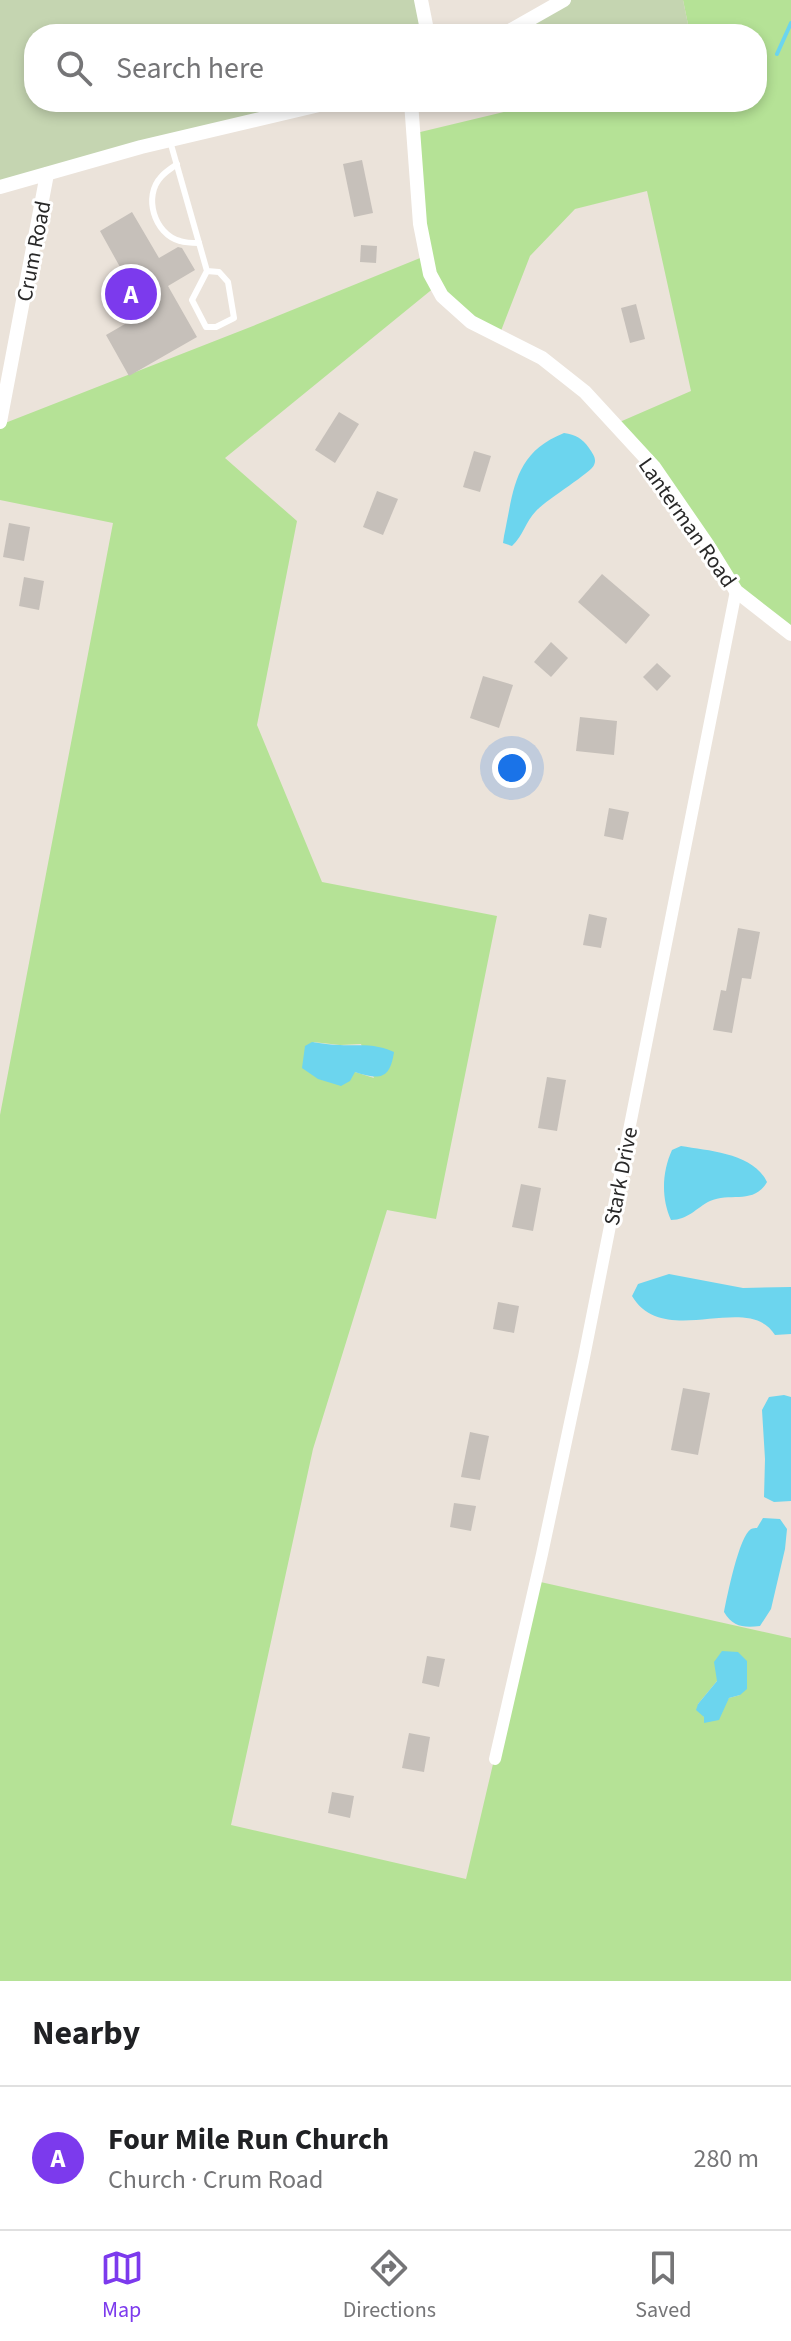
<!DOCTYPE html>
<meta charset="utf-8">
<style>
body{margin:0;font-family:"Source Sans 3",sans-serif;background:#f2f2f2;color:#202124}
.you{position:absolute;left:512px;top:768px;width:28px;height:28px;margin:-20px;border:6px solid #fff;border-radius:50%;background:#1a73e8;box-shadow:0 0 0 12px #1a73e833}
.badge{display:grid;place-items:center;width:52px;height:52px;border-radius:50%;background:#7c3aed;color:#fff;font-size:26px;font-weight:700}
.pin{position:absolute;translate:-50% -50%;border:4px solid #fff;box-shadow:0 2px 8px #0006}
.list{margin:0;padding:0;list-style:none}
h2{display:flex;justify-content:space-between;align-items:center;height:104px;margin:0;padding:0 32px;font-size:34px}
h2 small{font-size:26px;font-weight:400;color:#757577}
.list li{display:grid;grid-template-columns:52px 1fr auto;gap:24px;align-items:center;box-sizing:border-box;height:144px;padding:0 32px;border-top:2px solid #e0e0e0}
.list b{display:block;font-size:30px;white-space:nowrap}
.list p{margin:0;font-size:26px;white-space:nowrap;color:#757577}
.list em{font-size:26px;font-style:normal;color:#757577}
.icon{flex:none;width:44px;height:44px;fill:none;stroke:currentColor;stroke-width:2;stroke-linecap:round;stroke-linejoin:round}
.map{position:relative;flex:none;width:791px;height:1981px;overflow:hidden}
.search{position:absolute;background:#fff;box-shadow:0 4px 12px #0003;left:24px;right:24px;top:24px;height:88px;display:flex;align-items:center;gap:20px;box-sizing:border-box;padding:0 28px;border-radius:32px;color:#757577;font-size:30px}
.sheet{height:248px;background:#fff}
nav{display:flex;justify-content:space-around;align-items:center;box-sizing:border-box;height:112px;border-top:2px solid #e0e0e0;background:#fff;font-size:22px;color:#757577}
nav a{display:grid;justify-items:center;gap:4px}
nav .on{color:#7c3aed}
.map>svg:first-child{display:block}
</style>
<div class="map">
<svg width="791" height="1981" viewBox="0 0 791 1981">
<rect width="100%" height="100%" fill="#ebe3da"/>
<!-- green -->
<path fill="#b5e296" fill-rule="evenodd" d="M683,0H791V634L736,591L615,424L691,391L647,191L575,209L530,256L499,336L435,287L225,458L297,521L257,725L322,882L497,916L436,1219L387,1210L313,1449L231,1825L466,1879L536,1581L791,1638V1981H0V1115L113,523L0,500V425L253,326L425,256L412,134L546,102H757V34H690ZM313,1042L340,1045L361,1044L374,1078L355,1072ZM717,1681L740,1695L729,1698L704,1722V1717L698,1704Z"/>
<!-- cemetery -->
<g fill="#c5d5b1">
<polygon points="0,0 421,0 425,34 34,34 34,102 332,102 0,187"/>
<polygon points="564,0 683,0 690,34 532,34 529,20"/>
</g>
<!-- water -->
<g fill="#6cd5ee">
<path d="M564,433C576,435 582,438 589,448C593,454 597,459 594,465C592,472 546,500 536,511C526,521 523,536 512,546L503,543L504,536C514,489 514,453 564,433Z"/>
<path d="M312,1042C321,1043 331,1045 340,1045C361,1046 374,1043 394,1052C390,1080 379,1080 355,1072L350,1081L341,1086L318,1079L302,1068L305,1046Z"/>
<path d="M681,1146C710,1151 753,1153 767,1182C754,1205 730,1192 710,1201C696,1208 688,1220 671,1220C661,1198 662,1172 672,1150Z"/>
<path d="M669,1274L743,1288L791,1287V1334L775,1335C748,1291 664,1350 632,1296L638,1284Z"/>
<polygon points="784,1395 791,1397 791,1501 774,1502 764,1497 765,1459 762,1410 769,1397"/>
<path d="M763,1518L780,1519L787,1529L785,1549L771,1609L760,1626C744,1628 733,1627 724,1612C727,1597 739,1536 751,1529C753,1528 755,1528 757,1528Z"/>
<polygon points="722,1651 738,1652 747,1661 747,1689 740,1695 729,1698 719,1720 704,1723 704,1717 696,1710 698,1704 717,1681 714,1662"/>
</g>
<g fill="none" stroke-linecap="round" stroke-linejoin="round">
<!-- stream -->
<polyline stroke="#6cd5ee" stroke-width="4" points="777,54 791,23"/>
</g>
<!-- building -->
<g fill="#c6c0ba">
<polygon points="362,160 373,213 354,217 343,164"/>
<polygon points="132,212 159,258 178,247 182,248 195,270 168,286 197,337 129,376 106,335 125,324 104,288 125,276 100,231"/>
<polygon points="361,245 377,246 376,263 360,262"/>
<polygon points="636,304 645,339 630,343 621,308"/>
<polygon points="339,412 359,424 335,463 315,450"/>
<polygon points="474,451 491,456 480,492 463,487"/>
<polygon points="377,491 398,499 383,535 363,527"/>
<polygon points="9,523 30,527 24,561 3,557"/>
<polygon points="602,574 650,615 626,644 578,602"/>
<polygon points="24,577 44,581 39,610 19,606"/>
<polygon points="551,642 568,658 551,677 534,662"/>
<polygon points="657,663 671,676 657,691 643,677"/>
<polygon points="483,676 513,685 499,728 470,718"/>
<polygon points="580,717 617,721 614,755 576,751"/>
<polygon points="609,808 629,812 623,840 604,836"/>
<polygon points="589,914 607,918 601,948 583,945"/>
<polygon points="738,928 760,932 751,979 742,978 732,1033 713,1030 721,990 726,991"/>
<polygon points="547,1077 566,1080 557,1131 538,1128"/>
<polygon points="521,1184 541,1188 533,1231 512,1227"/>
<polygon points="498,1302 519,1306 514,1333 493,1329"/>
<polygon points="683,1388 710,1393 698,1455 671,1450"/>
<polygon points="470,1432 489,1436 480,1480 461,1477"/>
<polygon points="454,1503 476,1506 471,1531 450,1527"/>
<polygon points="427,1656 445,1659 439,1687 422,1683"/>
<polygon points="409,1733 430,1737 424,1772 402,1768"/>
<polygon points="332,1792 354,1796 350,1818 328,1813"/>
</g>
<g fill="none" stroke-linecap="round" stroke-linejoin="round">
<!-- service -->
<g stroke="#fff" stroke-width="6">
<polyline points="170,141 207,271 192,300 206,327 216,327 234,318 228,282 219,272 207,271"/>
<path d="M177,164C172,168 165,172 161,177C143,196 154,234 180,241C186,243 193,243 199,243"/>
</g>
<!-- minor -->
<polyline stroke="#fff" stroke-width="12" points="495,1759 542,1554 584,1357 736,591"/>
<!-- tertiary -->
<g stroke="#fff" stroke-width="14">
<polyline points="421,0 426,25 425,34"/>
<polyline points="504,34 564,0"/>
<polyline points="411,102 420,224 430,274 442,296 471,322 542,358 585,392 654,467 707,544 736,591 791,634"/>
<polyline points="0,187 141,147 332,102"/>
<polyline points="0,422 47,174"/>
</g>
</g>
<g text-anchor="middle" stroke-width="6" stroke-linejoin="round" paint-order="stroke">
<!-- street labels -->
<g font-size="22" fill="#292929" stroke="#fff">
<text transform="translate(33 251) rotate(-79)" y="8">Crum Road</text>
<text transform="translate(688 522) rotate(55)" y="8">Lanterman Road</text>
<text transform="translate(620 1176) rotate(-79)" y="8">Stark Drive</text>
</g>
</g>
</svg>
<div class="you"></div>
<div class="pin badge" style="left:131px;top:294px">A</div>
<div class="search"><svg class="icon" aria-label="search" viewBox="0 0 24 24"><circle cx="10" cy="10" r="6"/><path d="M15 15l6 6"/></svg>Search here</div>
</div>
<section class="sheet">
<h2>Nearby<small></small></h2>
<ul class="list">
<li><span class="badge">A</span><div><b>Four Mile Run Church</b><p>Church · Crum Road</p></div><em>280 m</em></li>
</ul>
</section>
<nav>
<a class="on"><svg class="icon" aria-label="map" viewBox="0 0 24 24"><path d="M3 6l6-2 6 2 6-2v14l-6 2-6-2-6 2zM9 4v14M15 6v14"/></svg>Map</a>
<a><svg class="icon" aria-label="directions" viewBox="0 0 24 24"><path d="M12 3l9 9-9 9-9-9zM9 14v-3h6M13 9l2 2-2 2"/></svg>Directions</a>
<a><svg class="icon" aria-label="saved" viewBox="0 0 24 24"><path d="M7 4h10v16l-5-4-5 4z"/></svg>Saved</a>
</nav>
